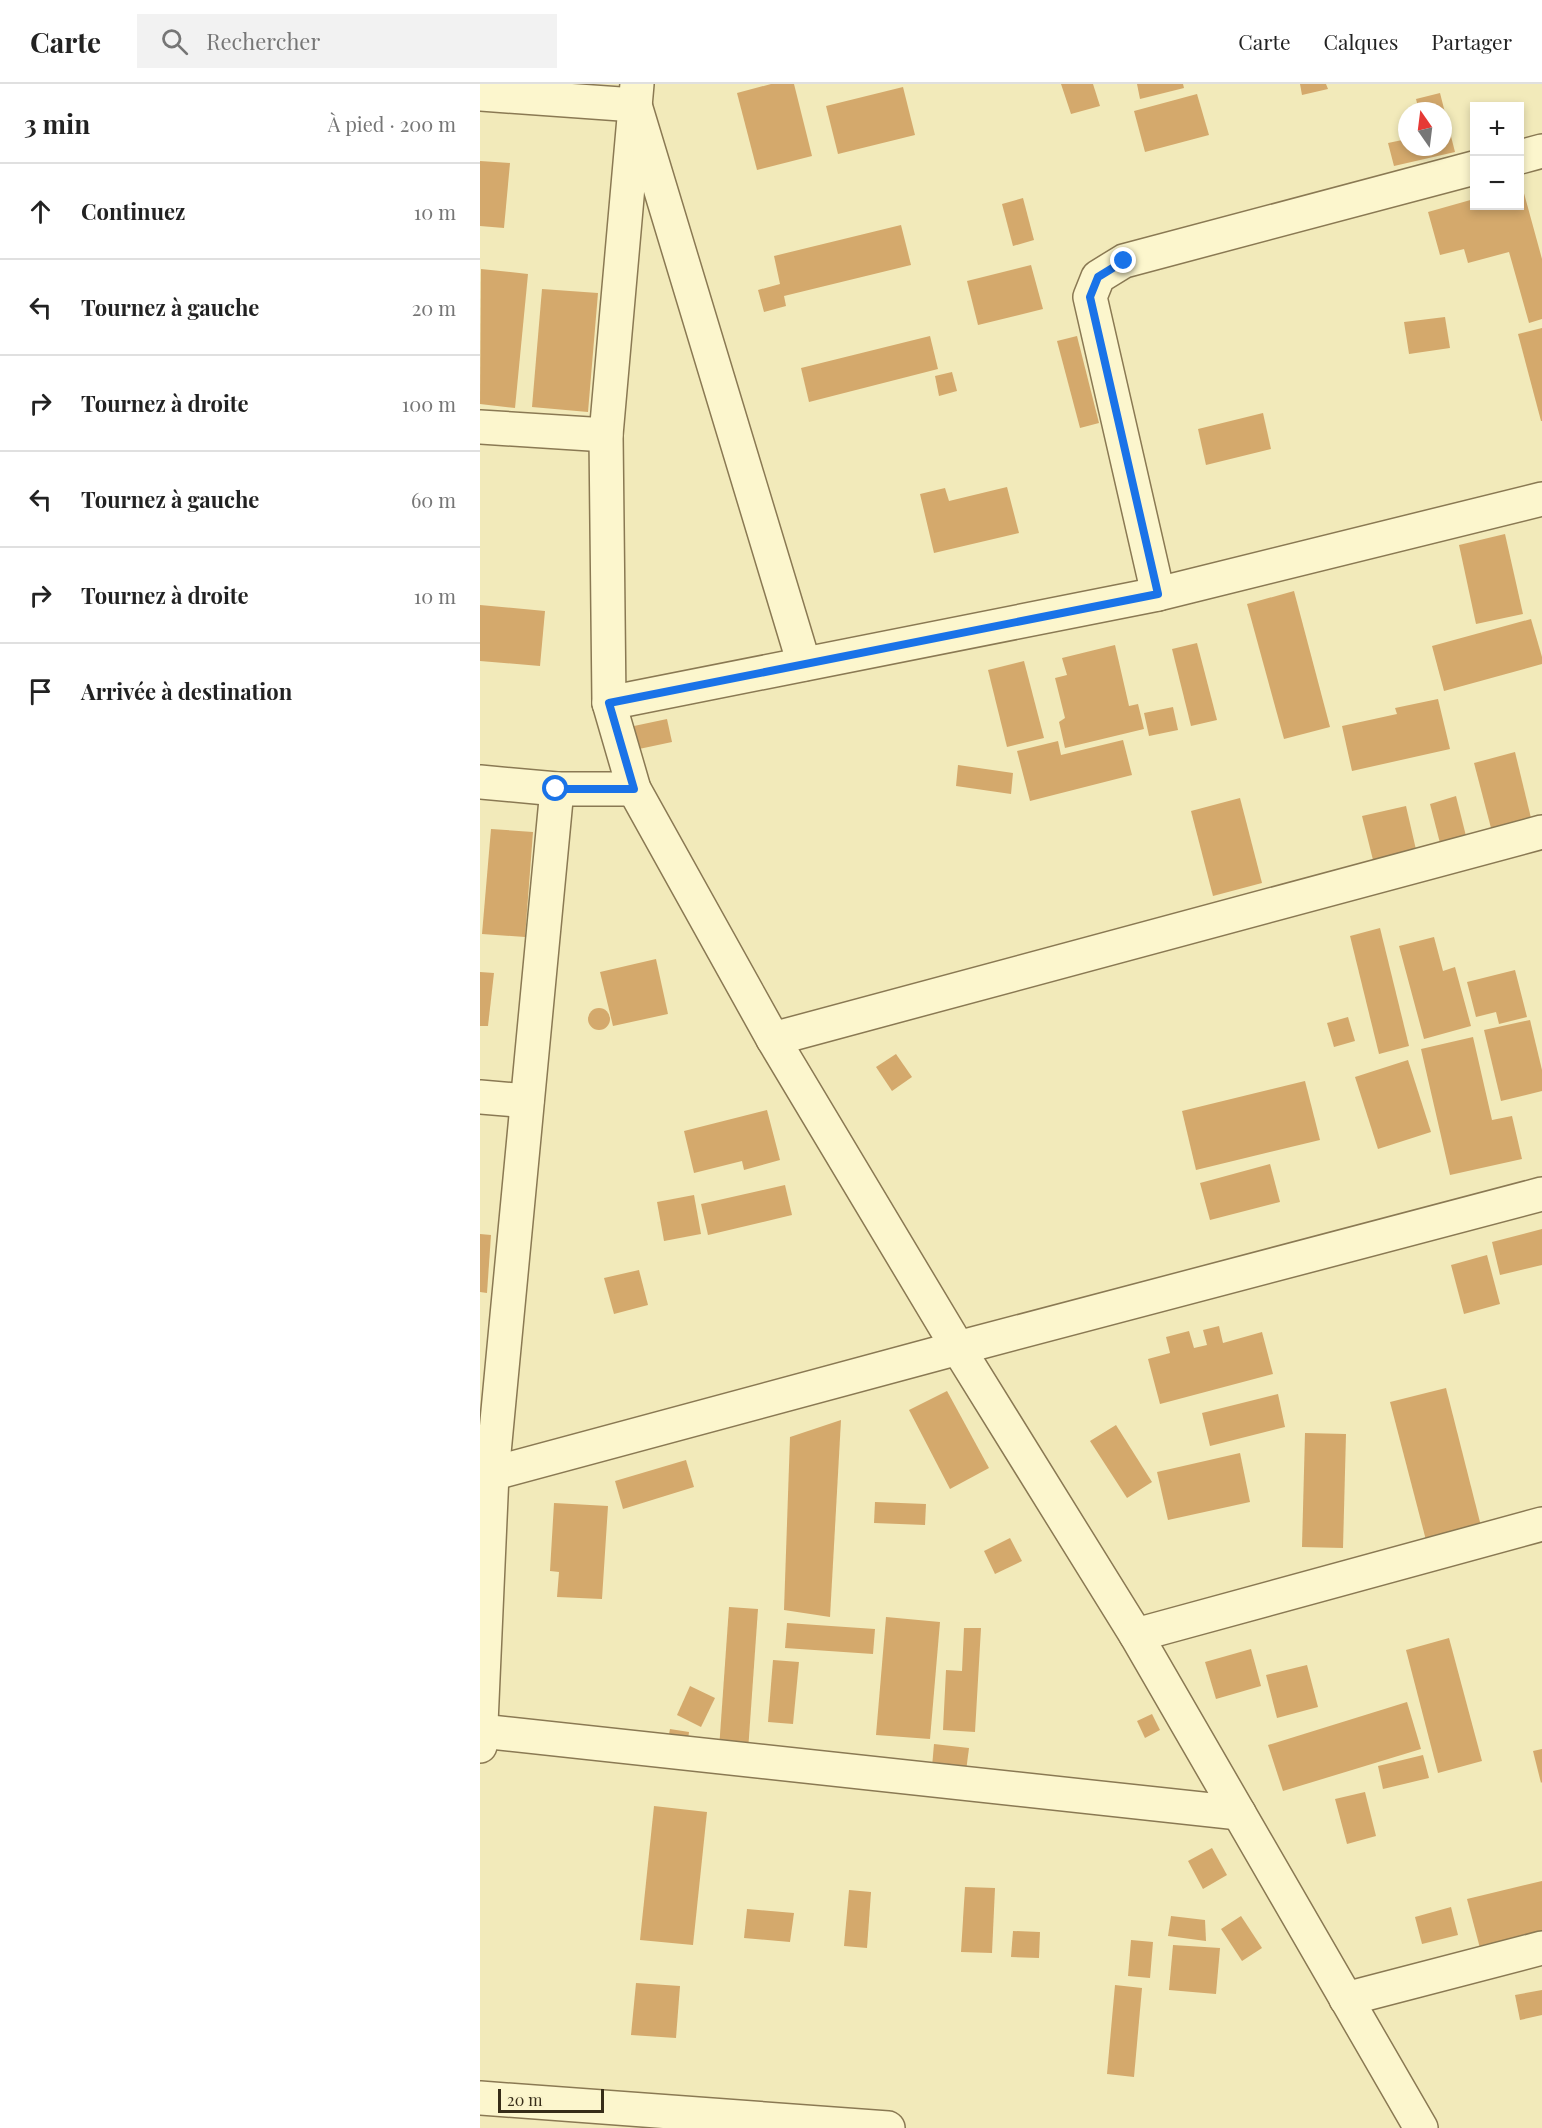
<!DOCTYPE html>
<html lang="fr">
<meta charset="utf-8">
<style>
body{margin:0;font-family:"Playfair Display",serif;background:#f2f2f2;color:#222}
.controls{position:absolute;right:18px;top:18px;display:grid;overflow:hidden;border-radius:0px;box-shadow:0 3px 9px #0003}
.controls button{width:54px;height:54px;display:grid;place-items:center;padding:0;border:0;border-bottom:2px solid #e0e0e0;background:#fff;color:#222;font:30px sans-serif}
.compass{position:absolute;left:918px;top:18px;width:54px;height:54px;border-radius:50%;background:#fff;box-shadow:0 3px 9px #0003;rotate:346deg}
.scale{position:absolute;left:18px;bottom:15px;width:106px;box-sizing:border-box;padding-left:6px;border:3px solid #372d19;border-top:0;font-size:16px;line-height:21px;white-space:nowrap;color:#372d19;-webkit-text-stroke:4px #f9f3ca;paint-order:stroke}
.stop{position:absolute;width:18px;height:18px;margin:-14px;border:4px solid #1a73e8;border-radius:50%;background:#fff}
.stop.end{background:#1a73e8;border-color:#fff;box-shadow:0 2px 6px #0008}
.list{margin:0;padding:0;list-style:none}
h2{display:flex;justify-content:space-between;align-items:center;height:78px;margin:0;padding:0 24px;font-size:26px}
h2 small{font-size:20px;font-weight:400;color:#767676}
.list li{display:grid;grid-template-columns:39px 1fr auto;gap:18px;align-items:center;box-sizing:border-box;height:96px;padding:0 24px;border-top:2px solid #e0e0e0}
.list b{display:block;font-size:22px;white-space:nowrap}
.list em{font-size:20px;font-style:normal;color:#767676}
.icon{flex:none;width:33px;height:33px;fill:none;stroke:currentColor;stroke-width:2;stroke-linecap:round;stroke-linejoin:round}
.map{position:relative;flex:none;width:1062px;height:2044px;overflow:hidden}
header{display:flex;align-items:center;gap:36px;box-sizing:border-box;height:84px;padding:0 30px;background:#fff;border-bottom:2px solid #e0e0e0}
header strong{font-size:28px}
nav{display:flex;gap:33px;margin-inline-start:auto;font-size:21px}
.search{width:420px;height:54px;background:#f2f2f2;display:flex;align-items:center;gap:15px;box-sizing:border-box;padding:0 21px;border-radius:0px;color:#767676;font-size:22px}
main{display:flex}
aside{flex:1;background:#fff}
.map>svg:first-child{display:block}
</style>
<header>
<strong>Carte</strong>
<div class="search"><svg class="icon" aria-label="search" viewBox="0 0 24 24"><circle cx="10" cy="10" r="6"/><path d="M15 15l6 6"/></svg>Rechercher</div>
<nav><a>Carte</a><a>Calques</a><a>Partager</a></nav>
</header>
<main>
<aside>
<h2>3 min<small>À pied · 200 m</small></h2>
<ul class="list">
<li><svg class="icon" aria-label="ahead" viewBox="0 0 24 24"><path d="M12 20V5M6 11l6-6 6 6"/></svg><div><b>Continuez</b></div><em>10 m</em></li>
<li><svg class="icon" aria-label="left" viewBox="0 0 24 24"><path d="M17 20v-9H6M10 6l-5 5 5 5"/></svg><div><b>Tournez à gauche</b></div><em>20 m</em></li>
<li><svg class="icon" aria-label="right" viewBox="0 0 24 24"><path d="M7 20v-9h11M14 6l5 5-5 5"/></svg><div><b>Tournez à droite</b></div><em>100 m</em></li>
<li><svg class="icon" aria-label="left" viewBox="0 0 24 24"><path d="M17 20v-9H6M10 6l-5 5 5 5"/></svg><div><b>Tournez à gauche</b></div><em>60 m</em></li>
<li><svg class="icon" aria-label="right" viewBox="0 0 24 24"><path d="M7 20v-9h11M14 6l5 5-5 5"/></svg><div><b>Tournez à droite</b></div><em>10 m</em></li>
<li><svg class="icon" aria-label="arrive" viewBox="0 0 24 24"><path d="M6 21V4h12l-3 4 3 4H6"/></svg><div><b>Arrivée à destination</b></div></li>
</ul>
</aside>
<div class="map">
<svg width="1062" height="2044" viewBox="0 0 1062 2044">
<rect width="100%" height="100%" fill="#f2eaba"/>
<!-- building -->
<g fill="#d4a96c">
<polygon points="291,0 314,0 332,72 277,86 257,9"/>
<polygon points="581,0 613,0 620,22 591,30"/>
<polygon points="657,0 703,0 704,4 660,15"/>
<polygon points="820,0 846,0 848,5 822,11"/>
<polygon points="423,3 435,51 358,70 346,22"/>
<polygon points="960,9 975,68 914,82 908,59 927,55 927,63 963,63 963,27 939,27 936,15"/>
<polygon points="717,10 729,51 665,68 654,27"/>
<polygon points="0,77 30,79 24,144 0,142"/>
<polygon points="1042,102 1062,175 1062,235 1049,239 1029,168 988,179 984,165 960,171 948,128 994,115 994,122 1040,122 1040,103"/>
<polygon points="543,114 554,156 533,162 522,120"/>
<polygon points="421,141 431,181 304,212 306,222 284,228 278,206 300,200 294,172"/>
<polygon points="551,181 563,225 498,241 487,197"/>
<polygon points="1,185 48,190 35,324 0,320"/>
<polygon points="62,205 118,209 108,328 52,323"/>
<polygon points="965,233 970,264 929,270 924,238"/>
<polygon points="1062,244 1062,337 1061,337 1038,250"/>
<polygon points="450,252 458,285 329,318 321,284"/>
<polygon points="597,252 619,339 600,344 577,257"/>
<polygon points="472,288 477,307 459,312 455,292"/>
<polygon points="783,329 791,365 726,381 718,345"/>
<polygon points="527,403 539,449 454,469 440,410 465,404 469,417"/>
<polygon points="1025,450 1043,530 996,540 979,461"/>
<polygon points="814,507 850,643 804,655 767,520"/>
<polygon points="0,521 65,527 60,582 0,577"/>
<polygon points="1051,535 1062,573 1062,580 964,607 952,562"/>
<polygon points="717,559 737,636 711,642 692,565"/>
<polygon points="635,561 649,622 658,620 664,645 585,664 579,638 585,634 575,594 587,591 582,574"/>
<polygon points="544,577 564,654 527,663 508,586"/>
<polygon points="958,615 970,665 872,687 862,642 917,630 915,624"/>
<polygon points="693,623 698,646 669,652 664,629"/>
<polygon points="187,635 192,658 159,665 154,642"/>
<polygon points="643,656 652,691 550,717 537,667 578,657 581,671"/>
<polygon points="1035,668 1051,734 1011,744 994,679"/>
<polygon points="478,681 533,689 531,710 476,702"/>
<polygon points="976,712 986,752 960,759 950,720"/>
<polygon points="760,714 782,799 733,812 711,727"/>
<polygon points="926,722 937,770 894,780 882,732"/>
<polygon points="11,745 53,748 45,853 2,850"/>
<polygon points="900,844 929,962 899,970 870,852"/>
<polygon points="954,853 963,887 975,883 991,942 944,955 919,862"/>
<polygon points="176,875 188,930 133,942 120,888"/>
<polygon points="1035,886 1047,933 1019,940 1016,928 996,933 987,898"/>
<polygon points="0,888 14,889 8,942 0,942"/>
<circle cx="119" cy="935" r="11"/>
<polygon points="868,933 875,957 854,963 847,939"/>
<polygon points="1050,936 1062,986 1062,1007 1021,1017 1004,946"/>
<polygon points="993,953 1012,1036 1032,1032 1042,1075 970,1091 941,965"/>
<polygon points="416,970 432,993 412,1007 396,983"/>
<polygon points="928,976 951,1048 898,1065 875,993"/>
<polygon points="825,997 840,1056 716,1086 702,1027"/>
<polygon points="287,1026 300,1076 264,1086 262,1077 214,1089 204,1047"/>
<polygon points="790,1080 800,1118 730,1136 720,1099"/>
<polygon points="305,1101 312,1131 228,1151 221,1120"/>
<polygon points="214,1111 221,1150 184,1157 177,1118"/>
<polygon points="1062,1145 1062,1181 1020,1191 1012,1158"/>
<polygon points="0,1150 11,1151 7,1209 0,1208"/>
<polygon points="1007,1171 1020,1220 984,1230 971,1181"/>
<polygon points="159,1186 168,1221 134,1230 124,1194"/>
<polygon points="739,1242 743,1259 782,1248 793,1290 680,1320 668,1275 690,1269 686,1253 709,1247 714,1264 727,1261 723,1246"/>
<polygon points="966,1304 1002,1446 947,1460 910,1318"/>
<polygon points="467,1307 509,1384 470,1405 429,1326"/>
<polygon points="798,1310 805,1343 730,1362 722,1329"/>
<polygon points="361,1336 350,1533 304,1526 310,1353"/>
<polygon points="636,1341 672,1398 647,1414 610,1357"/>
<polygon points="825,1349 866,1350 863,1464 822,1463"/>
<polygon points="760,1369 770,1418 688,1436 677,1388"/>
<polygon points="206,1376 214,1403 143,1425 135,1397"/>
<polygon points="395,1418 446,1420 445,1441 394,1439"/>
<polygon points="74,1419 128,1422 122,1515 77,1513 79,1488 70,1487"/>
<polygon points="530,1454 542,1477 515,1490 504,1467"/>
<polygon points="249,1523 278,1525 268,1667 239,1665"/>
<polygon points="406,1533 460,1538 450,1655 396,1651"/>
<polygon points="307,1539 395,1545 393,1570 305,1564"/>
<polygon points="484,1544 501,1544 495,1648 463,1646 466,1586 482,1587"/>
<polygon points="969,1554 1002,1677 958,1689 926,1566"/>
<polygon points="771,1565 781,1602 736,1615 725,1578"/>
<polygon points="293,1576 319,1578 313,1640 288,1638"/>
<polygon points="827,1581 838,1623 797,1634 786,1591"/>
<polygon points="210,1602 235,1614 221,1643 197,1631"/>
<polygon points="927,1618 941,1665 803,1707 788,1661"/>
<polygon points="672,1630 680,1646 665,1654 657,1637"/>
<polygon points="190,1645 209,1648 207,1664 187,1661"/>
<polygon points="454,1660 489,1664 486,1687 452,1683"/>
<polygon points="1062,1665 1062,1698 1061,1699 1053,1667"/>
<polygon points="943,1671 949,1694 903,1705 898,1682"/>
<polygon points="885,1708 896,1752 867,1760 855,1715"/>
<polygon points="174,1722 227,1728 213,1861 160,1856"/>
<polygon points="732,1764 747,1791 723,1805 708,1777"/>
<polygon points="1062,1797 1062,1853 1001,1868 987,1815"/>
<polygon points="485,1803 515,1804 512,1869 481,1868"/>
<polygon points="369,1806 391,1808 387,1864 364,1862"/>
<polygon points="971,1823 978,1851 942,1860 935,1833"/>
<polygon points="267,1825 314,1829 310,1858 264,1854"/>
<polygon points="691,1832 725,1836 726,1857 688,1852"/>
<polygon points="761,1832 782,1864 762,1877 741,1845"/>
<polygon points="533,1847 560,1848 559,1874 531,1873"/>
<polygon points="651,1856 673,1858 670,1894 648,1892"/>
<polygon points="693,1861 740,1864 736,1910 689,1906"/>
<polygon points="156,1899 200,1902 196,1954 151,1951"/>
<polygon points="635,1901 662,1904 654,1993 627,1990"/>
<polygon points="1062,1906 1062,1931 1040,1936 1035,1911"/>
</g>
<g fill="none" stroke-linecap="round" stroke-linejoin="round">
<!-- minor casing -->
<g stroke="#8a7953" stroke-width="36">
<g id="minor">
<polyline points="157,0 126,351 129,619 154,705 293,955 478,1264 656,1551 941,2044"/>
<polyline points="0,10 155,21 324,580"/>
<polyline points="1040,73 1062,67"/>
<polyline points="0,343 126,351"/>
<polyline points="678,510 610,213 618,193 644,177 994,84"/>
<polyline points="129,619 678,510 1062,415"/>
<polyline points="0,698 77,705 154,705"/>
<polyline points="293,955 1062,748"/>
<polyline points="0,1013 47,1017"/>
<polyline points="0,1393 478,1264 1062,1110"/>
<polyline points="656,1551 1062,1440"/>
<polyline points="1,1647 759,1729"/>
<polyline points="0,1662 12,1390 77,705"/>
<polyline points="866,1915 1062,1864"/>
<polyline points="0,2014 408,2044"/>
</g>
</g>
<!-- minor -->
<use href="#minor" stroke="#fcf6cd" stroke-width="33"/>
</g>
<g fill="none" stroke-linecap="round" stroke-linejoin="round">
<!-- route -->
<polyline stroke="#1a73e8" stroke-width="8" points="76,705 154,705 129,619 678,510 610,213 618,193 644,177"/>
</g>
</svg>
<div class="controls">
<button>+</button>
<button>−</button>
</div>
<svg class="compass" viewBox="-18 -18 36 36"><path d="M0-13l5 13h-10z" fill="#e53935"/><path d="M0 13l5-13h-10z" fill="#767676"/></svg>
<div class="scale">20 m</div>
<div class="stop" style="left:76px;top:705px"></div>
<div class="stop end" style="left:644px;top:177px"></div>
</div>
</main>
